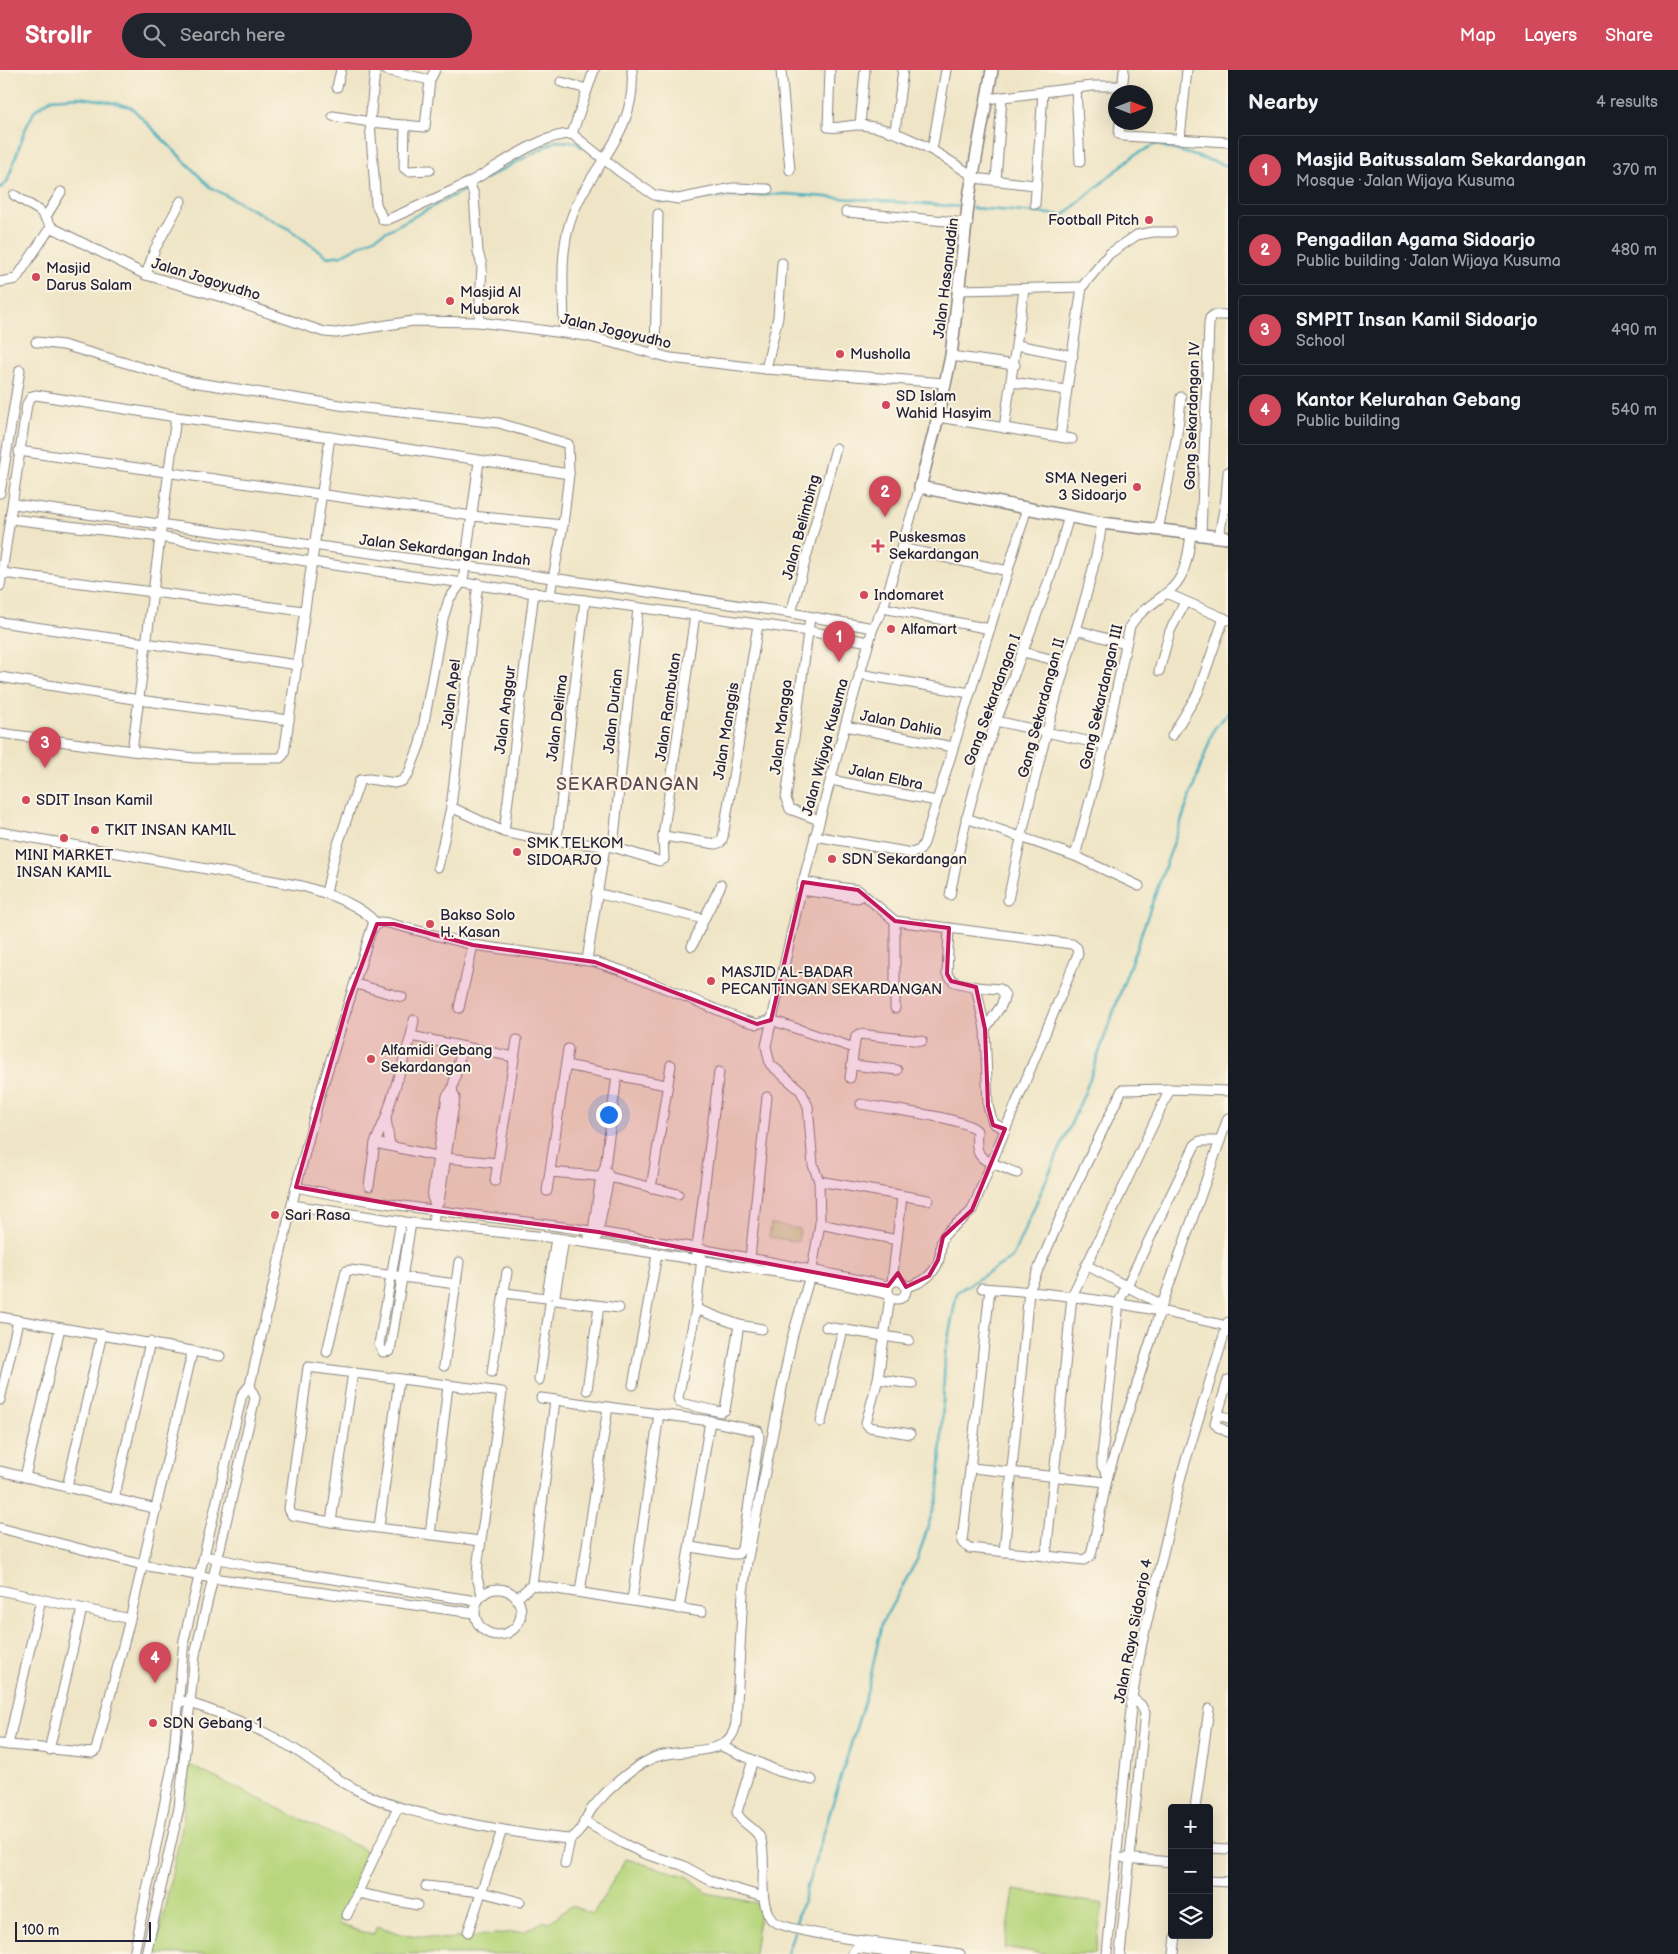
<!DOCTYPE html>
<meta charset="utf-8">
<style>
body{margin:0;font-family:"Balsamiq Sans",sans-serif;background:#20242c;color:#f1f3f6}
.controls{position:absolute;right:15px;bottom:15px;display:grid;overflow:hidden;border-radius:5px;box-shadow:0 5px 20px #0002}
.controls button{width:45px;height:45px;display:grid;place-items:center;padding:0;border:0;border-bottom:1px solid #363941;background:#171b24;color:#f1f3f6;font:25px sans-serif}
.compass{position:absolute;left:1108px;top:15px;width:45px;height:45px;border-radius:50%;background:#171b24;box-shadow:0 5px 20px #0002;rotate:90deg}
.scale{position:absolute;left:15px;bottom:12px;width:136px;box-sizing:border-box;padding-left:5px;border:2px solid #22223b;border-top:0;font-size:14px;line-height:18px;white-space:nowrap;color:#22223b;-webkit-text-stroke:4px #fcf5e5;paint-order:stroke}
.you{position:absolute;left:608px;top:1044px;width:18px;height:18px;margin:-12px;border:4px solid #fff;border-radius:50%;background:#1a73e8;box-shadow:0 0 0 8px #1a73e833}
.badge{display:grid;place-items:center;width:32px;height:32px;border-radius:50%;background:#d1495b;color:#fff;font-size:16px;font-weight:700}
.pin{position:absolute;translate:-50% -41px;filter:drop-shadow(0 1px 2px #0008)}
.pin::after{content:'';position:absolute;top:26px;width:18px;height:15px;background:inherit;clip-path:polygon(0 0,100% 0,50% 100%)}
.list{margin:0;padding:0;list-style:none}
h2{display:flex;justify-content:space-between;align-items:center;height:65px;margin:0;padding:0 20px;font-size:21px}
h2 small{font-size:16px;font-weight:400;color:#9ea1a6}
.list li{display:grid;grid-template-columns:32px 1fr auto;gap:15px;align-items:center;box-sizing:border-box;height:70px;margin:0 10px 10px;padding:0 10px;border:1px solid #363941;border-radius:5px}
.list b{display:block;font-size:19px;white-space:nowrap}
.list p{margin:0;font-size:16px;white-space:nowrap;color:#9ea1a6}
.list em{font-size:16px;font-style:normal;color:#9ea1a6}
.icon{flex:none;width:28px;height:28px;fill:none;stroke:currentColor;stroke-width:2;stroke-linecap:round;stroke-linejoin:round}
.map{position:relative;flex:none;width:1228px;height:1884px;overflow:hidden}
header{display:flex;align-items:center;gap:30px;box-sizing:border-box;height:70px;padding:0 25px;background:#d1495b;color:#fff}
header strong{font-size:24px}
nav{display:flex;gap:28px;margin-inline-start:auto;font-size:18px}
.search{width:350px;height:45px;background:#20242c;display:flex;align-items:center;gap:12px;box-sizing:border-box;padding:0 18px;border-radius:28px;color:#9ea1a6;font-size:19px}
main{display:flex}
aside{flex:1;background:#171b24}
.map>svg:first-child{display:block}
</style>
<header>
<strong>Strollr</strong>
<div class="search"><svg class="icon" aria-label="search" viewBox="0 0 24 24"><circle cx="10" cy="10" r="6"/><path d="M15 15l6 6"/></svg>Search here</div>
<nav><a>Map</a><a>Layers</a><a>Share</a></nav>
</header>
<main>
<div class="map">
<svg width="1228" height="1884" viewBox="0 0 1228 1884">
<rect width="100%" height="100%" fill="#fcf5e5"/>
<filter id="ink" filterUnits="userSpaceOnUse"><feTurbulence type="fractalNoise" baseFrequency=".02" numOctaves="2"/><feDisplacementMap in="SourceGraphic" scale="10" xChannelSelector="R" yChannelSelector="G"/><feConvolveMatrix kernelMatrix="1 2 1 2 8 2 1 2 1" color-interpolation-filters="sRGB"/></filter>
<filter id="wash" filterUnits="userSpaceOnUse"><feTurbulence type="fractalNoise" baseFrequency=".0096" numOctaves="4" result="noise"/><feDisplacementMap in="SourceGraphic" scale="20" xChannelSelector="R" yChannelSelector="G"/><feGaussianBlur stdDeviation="1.12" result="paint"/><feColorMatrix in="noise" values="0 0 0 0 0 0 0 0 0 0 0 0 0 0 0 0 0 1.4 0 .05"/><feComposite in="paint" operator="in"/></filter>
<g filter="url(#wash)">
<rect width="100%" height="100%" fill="#efe5c6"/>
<!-- green -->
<g fill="#b7d67d" stroke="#6c7c5c">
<polygon points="771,1154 800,1159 798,1172 769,1167"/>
<polygon points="189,1695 371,1783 338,1854 373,1865 377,1856 402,1864 446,1869 526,1861 544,1851 548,1853 571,1836 593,1844 626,1789 689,1807 707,1823 761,1834 754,1882 753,1884 155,1884 183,1752"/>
<polygon points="1014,1820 1103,1834 1095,1884 1047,1884 1005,1877"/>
</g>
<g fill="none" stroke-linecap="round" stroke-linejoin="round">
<!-- stream -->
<g stroke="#3fadbd" stroke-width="2.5">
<polyline points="477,113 556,71 575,72 582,77"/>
<polyline points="0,118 7,112 25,60 35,40 51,29 79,27 106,31 131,37 210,117 289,159 328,187 342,185 464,120"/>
<polyline points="656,129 660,132 668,131"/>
<polyline points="698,129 785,124 964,137"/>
<polyline points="972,138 1064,145 1133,86 1156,74 1228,96"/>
<polyline points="795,1856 868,1619 882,1553 918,1488 939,1421 945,1285 957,1222 1012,1188 1085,1022 1214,659 1228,643"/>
<polyline points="787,1884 794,1862"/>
</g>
</g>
</g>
<g filter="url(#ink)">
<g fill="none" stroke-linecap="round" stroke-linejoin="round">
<!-- minor casing -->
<g stroke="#888480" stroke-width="11">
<g id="minor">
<path d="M386,0L430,10L425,57L370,52L376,134L383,150H387C414,138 442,126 468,113C496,98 542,63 572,64L620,102L654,125L678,129L733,118L768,119"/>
<polyline points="781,0 790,100"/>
<path d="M830,0L828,57C839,59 851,54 862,55C904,60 938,83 973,106"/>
<polyline points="430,10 435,0"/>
<polyline points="561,12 587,19"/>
<polyline points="337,17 341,0"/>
<polyline points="1076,18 1080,92"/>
<polyline points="1122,22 1124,0"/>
<polyline points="987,29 1092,16 1122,16"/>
<polyline points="333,46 370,52 375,0"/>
<polyline points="1120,52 1119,64 1124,66 1228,72"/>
<polyline points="405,55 404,98 408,101 430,100"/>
<polyline points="860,55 865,0"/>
<polyline points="895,61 903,0"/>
<polyline points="572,64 594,0"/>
<polyline points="1180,68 1187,0"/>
<polyline points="932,80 946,0"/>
<polyline points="973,108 1035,115"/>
<polyline points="996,111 1002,27"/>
<polyline points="469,112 474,125 478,182 482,195 479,252"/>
<polyline points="14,125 40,141 53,158"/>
<polyline points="1035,134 1043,22"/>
<polyline points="846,142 968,153"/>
<polyline points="45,148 61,122"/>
<polyline points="146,205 155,179 181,131"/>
<polyline points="0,212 16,209 48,161 53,158 146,205 225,228 324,262 336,263 413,251 479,252 586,266 671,288 766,299 944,313"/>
<polyline points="960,220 1082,217"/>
<path d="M564,262C564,227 559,186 570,152C589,94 637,67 632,0"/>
<polyline points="36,272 63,275 192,312 346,336 499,353 568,374 569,404"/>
<polyline points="1017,275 1073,286"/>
<polyline points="655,285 658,144"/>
<polyline points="951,286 1015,295"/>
<polyline points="766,299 778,247 782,193"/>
<polyline points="1012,312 1066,320"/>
<polyline points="176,347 132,681 195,688 280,688 284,684 330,367"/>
<polyline points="938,347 1072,369"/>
<polyline points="1004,358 1024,220"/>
<polyline points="1060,367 1082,217 1109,184 1137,165 1153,162 1172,162"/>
<polyline points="19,381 472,446 563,455"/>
<polyline points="0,423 20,300"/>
<polyline points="14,434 552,508 791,543 873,558"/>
<polyline points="11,449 160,467 312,492 808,561 869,572"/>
<path d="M1158,460C1167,416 1178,372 1181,327"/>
<polyline points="1201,464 1209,254 1210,248 1214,245 1228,245"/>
<polyline points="1219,466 1226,428 1228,402"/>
<polyline points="901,478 1008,501"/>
<polyline points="2,503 304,541"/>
<polyline points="0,516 27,334 32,326 36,325 176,347 330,367 569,404 563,455 550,524"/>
<polyline points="1166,523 1228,550"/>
<polyline points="883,538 990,559"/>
<polyline points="791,543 836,378"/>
<polyline points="810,547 786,729 790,739 819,750"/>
<polyline points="0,552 298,595"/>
<polyline points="1077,560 1125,574"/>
<polyline points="1023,582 1066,593"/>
<polyline points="1159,601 1170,561 1185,532"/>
<polyline points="859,604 970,623"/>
<polyline points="0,607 139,630 289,650"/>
<polyline points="996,651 1105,675"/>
<polyline points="845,656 953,677"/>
<polyline points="0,663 132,681"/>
<polyline points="1172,666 1198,623 1224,548"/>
<polyline points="831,710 936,731"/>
<polyline points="451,737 504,762 533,768 613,777 659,791 664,789 663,766 695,545"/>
<polyline points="966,748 1075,786 1139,816"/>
<path d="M0,762L302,816C323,822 359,834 374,851L320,1025L296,1117L250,1315L242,1325L184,1570L173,1692L134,1884"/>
<polyline points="504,762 534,522"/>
<polyline points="663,766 716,774 721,772 723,767 758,555"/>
<polyline points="815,766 912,783 920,780 924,773 1027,438"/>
<polyline points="557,769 585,530"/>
<polyline points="613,777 638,538"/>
<path d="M1075,786L1105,675L1130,556C1141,538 1160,531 1174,516C1186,504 1189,480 1191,464"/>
<polyline points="438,797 451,737 478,513"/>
<path d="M803,812L858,820L895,851L1072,874L1077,878L1078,884L972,1140C964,1150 951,1156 944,1166C940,1172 941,1178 940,1185C937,1203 923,1213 906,1217"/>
<polyline points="801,820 858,828 862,825"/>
<polyline points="326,823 335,783 360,710 369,709 395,713 402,711 408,705 420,674 443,549 449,529 463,511 479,391"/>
<polyline points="596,823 704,849 692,876"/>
<path d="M950,825C961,765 976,707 997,649C1022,582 1050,516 1069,446"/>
<path d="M1008,830C1024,751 1043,671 1066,593C1080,547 1095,500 1102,453"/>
<polyline points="704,849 721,815"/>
<polyline points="373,858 380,852 388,853 473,875 595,892 623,901 742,950 757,954 771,950 854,978 856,966 859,964 922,971"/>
<polyline points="949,858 947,904 954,912 976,917 985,959 988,1036 993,1053 1005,1059"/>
<polyline points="587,890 605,776"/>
<polyline points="356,914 402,927"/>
<polyline points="976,917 1000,919 1005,925 1001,936 985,959"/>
<polyline points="459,938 473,875"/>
<polyline points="895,938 895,851"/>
<polyline points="411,966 514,987"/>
<polyline points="566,995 666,1015"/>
<polyline points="852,995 897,1000"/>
<polyline points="850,1008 854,978"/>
<path d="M861,1034C883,1039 966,1047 977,1061C975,1086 979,1089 1002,1097C1008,1099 1011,1102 1017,1103"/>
<polyline points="386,1048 390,1076"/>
<polyline points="375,1073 446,1088 497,1093"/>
<polyline points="550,1102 609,1107 678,1124"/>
<polyline points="495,1111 517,970"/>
<polyline points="819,1111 928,1130"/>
<polyline points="369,1116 375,1073 386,1047 411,966 414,950"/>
<path d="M296,1117C396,1139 498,1146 598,1162C695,1177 792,1195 888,1216"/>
<polyline points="651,1118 671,995"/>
<polyline points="547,1121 568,979"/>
<polyline points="292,1135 411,1153 556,1168 809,1207 888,1224"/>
<polyline points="435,1135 439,1132 455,1028 452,1020"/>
<polyline points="401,1151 379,1274 383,1282 390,1281 411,1153"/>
<polyline points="820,1154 897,1170"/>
<polyline points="433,1156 435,1135 432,1127 447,1026 452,1020 462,978"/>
<polyline points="589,1166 593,1161 601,1106 605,1097 617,1005"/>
<polyline points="597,1167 609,1107 607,1102"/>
<polyline points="696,1185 719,1002"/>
<polyline points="702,1188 696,1239 678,1328 680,1333 721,1342 725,1340 739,1255"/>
<polyline points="750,1188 767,1027"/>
<polyline points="1086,1195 1162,1235"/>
<circle cx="897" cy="1220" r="9"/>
<polyline points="892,1212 902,1127"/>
<path d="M982,1218C1065,1223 1146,1236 1227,1256"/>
<polyline points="990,1219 962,1472 969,1478 1084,1490 1091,1485 1108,1405 1162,1235 1228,1048"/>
<polyline points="505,1223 546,1228"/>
<polyline points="555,1225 564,1169"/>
<polyline points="547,1226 556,1168"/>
<polyline points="890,1227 878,1309 866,1353 869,1357 910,1364"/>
<polyline points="556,1230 619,1238"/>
<polyline points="696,1239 739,1255 762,1259"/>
<polyline points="0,1247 220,1286"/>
<polyline points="826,1257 909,1270"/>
<polyline points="327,1282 346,1201 350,1200 456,1214"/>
<polyline points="444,1296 459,1192"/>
<polyline points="492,1302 507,1202"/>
<polyline points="878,1309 912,1314"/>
<polyline points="539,1310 550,1234"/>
<polyline points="1228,1310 1215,1353 1218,1357 1228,1362"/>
<polyline points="633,1315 657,1185"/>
<polyline points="587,1320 599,1236"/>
<polyline points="541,1328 710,1351 758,1361 759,1367 742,1479 738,1484 733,1484 691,1477"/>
<polyline points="0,1330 18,1251"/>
<polyline points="1217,1344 1228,1348"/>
<polyline points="821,1352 843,1259"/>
<polyline points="972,1398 1106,1412"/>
<polyline points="0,1401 157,1439"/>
<polyline points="1108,1405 1102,1396 1102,1386 1119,1232 1195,1075 1200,1071 1220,1071"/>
<polyline points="25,1407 60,1258"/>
<polyline points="67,1417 102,1264"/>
<polyline points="114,1429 150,1272"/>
<polyline points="331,1452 353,1302"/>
<polyline points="379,1457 399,1310"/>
<polyline points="0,1458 143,1495 212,1508 474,1543"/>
<polyline points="430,1465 448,1316"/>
<polyline points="480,1471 331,1452 292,1445 289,1439 308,1297 502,1322 478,1491 477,1508 482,1524"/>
<polyline points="1004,1482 1029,1221 1061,1146 1122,1020 1170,1019"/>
<polyline points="1046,1486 1072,1226 1170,1019 1228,1021"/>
<polyline points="211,1487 260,1498 477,1531"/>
<polyline points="532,1515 702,1542"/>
<circle cx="498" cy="1542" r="23"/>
<polyline points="0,1520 130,1549 192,1283"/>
<polyline points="580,1522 608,1337"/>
<polyline points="517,1528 532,1515 555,1330"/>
<polyline points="632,1530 659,1344"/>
<polyline points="679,1539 710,1351"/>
<path d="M180,1630C216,1641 251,1654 284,1673C311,1688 333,1709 361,1722C397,1740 437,1747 477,1755C508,1761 539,1767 570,1769C584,1762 584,1747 594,1736C609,1718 631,1698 653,1688C679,1676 732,1691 736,1652L743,1523L747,1492L792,1268L812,1199L820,1154L819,1111L813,1095L808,1036L801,1021L770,994L766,976L803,812L845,656L873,558L883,538L920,417"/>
<polyline points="0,1674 92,1683 96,1680 130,1549"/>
<polyline points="8,1675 41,1529"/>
<polyline points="721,1676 778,1701 812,1710"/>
<polyline points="49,1680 82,1539"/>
<path d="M753,1690L737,1742C740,1754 757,1757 761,1770C768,1796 756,1826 771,1849C780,1864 933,1879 960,1884"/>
<polyline points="1195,1738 1209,1639"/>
<polyline points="584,1751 624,1774 645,1784 682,1795 713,1812 763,1827"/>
<polyline points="1209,1778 1228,1779"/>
<polyline points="1124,1788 1172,1792"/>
<polyline points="565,1794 570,1769"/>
<polyline points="1209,1811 1228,1812"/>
<polyline points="426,1816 481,1822 520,1832"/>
<polyline points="358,1823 417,1835"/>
<polyline points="347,1845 398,1737"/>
<polyline points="468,1862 502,1760"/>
<polyline points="146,1884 179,1738 195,1585 255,1328 250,1315"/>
<polyline points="852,1884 856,1878 907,1884"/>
<polyline points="1107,1884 1132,1628 1142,1573 1181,1406 1228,1252"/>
<polyline points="1120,1884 1145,1643 1141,1635 1132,1628"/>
<polyline points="1174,1884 1176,1865"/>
</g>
</g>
<!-- major casing -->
<g stroke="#888480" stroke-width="14">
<polyline id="major" points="992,0 969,127 951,286 938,347 920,417 1102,453 1228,468"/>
</g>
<!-- minor -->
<use href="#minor" stroke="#fff" stroke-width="9"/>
<!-- major -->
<use href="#major" stroke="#fff" stroke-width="11"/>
</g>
</g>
<!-- marked area -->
<path fill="#c2185b" fill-opacity="0.2" stroke="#c2185b" stroke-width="4" stroke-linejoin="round" d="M803,812L858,820L895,851L949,858L947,904L951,911L976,917L985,959L988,1036L993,1055L1005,1059L972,1140L943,1167L938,1190L929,1206L906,1217L898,1203L888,1216L598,1162L420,1139L296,1117L348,932L377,854H394L473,875L595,892L757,954L771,950Z"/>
<!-- markers -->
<g fill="#d1495b" stroke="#fcf5e5" stroke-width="2">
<circle cx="1149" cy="150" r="5"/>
<circle cx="36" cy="207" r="5"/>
<circle cx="450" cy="231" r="5"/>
<circle cx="840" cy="284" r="5"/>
<circle cx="886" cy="335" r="5"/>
<circle cx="1137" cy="417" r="5"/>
<path d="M875.5 468.5h5v5h5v5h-5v5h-5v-5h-5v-5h5z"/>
<circle cx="864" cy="525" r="5"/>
<circle cx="891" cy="559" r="5"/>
<circle cx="26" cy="730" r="5"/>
<circle cx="95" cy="760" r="5"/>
<circle cx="64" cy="768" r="5"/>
<circle cx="517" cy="782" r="5"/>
<circle cx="832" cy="789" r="5"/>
<circle cx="430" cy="854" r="5"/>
<circle cx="711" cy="911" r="5"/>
<circle cx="371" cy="989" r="5"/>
<circle cx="275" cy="1145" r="5"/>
<circle cx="153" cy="1653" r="5"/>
</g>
<g text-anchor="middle" stroke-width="4" stroke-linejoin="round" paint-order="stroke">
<!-- poi labels -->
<g font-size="15" fill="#22223b" stroke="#fcf5e5" text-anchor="start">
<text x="1139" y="155" text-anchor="end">Football Pitch</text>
<text x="46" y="203">Masjid<tspan x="46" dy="17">Darus Salam</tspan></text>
<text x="460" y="227">Masjid Al<tspan x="460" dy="17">Mubarok</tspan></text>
<text x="850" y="289">Musholla</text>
<text x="896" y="331">SD Islam<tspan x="896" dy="17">Wahid Hasyim</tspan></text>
<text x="1127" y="413" text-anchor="end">SMA Negeri<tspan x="1127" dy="17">3 Sidoarjo</tspan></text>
<text x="889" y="472">Puskesmas<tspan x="889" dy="17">Sekardangan</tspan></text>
<text x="874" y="530">Indomaret</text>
<text x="901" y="564">Alfamart</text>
<text x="36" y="735">SDIT Insan Kamil</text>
<text x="105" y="765">TKIT INSAN KAMIL</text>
<text x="527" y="778">SMK TELKOM<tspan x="527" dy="17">SIDOARJO</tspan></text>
<text x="64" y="790" text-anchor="middle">MINI MARKET<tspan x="64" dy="17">INSAN KAMIL</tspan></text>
<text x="842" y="794">SDN Sekardangan</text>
<text x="440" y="850">Bakso Solo<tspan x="440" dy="17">H. Kasan</tspan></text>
<text x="721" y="907">MASJID AL-BADAR<tspan x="721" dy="17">PECANTINGAN SEKARDANGAN</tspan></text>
<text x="381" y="985">Alfamidi Gebang<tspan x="381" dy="17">Sekardangan</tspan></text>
<text x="285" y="1150">Sari Rasa</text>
<text x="163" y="1658">SDN Gebang 1</text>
</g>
<!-- street labels -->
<g font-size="15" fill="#22223b" stroke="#fcf5e5">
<text transform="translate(946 208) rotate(-83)" y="5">Jalan Hasanuddin</text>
<text transform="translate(206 209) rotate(17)" y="5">Jalan Jogoyudho</text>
<text transform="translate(616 261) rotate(13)" y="5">Jalan Jogoyudho</text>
<text transform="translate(1192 346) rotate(-88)" y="5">Gang Sekardangan IV</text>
<text transform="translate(801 457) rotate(-75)" y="5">Jalan Belimbing</text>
<text transform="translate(445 480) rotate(7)" y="5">Jalan Sekardangan Indah</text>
<text transform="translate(451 624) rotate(-83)" y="5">Jalan Apel</text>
<text transform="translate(1101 627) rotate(-77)" y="5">Gang Sekardangan III</text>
<text transform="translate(992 630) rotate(-70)" y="5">Gang Sekardangan I</text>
<text transform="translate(668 637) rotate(-82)" y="5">Jalan Rambutan</text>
<text transform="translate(1041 638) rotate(-75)" y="5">Gang Sekardangan II</text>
<text transform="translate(505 640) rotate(-83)" y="5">Jalan Anggur</text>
<text transform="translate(613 641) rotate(-84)" y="5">Jalan Durian</text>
<text transform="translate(557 648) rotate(-83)" y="5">Jalan Delima</text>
<text transform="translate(901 653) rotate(11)" y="5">Jalan Dahlia</text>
<text transform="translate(781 657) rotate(-83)" y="5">Jalan Mangga</text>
<text transform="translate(726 661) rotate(-81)" y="5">Jalan Manggis</text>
<text transform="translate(825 677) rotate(-75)" y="5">Jalan Wijaya Kusuma</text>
<text transform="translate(886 707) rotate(12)" y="5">Jalan Elbra</text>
<text transform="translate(1133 1561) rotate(-79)" y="5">Jalan Raya Sidoarjo 4</text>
</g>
<!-- quarter labels -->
<g font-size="18" letter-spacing="1" fill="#604b55" stroke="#fcf5e5">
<text x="628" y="720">SEKARDANGAN</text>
</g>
</g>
</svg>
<div class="controls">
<button>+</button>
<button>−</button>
<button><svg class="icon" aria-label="layers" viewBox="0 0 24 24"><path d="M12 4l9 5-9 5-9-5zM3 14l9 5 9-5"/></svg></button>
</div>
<svg class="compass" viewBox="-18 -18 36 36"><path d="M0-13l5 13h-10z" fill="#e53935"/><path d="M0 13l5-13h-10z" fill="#9ea1a6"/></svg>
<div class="scale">100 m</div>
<div class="you"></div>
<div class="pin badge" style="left:839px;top:592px">1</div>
<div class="pin badge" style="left:885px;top:447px">2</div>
<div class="pin badge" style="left:45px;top:698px">3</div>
<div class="pin badge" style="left:155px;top:1613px">4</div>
</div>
<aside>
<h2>Nearby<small>4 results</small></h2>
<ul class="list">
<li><span class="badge">1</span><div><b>Masjid Baitussalam Sekardangan</b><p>Mosque · Jalan Wijaya Kusuma</p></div><em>370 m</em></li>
<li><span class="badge">2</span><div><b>Pengadilan Agama Sidoarjo</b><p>Public building · Jalan Wijaya Kusuma</p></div><em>480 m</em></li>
<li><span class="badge">3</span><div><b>SMPIT Insan Kamil Sidoarjo</b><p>School</p></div><em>490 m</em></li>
<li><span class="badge">4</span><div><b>Kantor Kelurahan Gebang</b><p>Public building</p></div><em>540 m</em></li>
</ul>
</aside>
</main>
